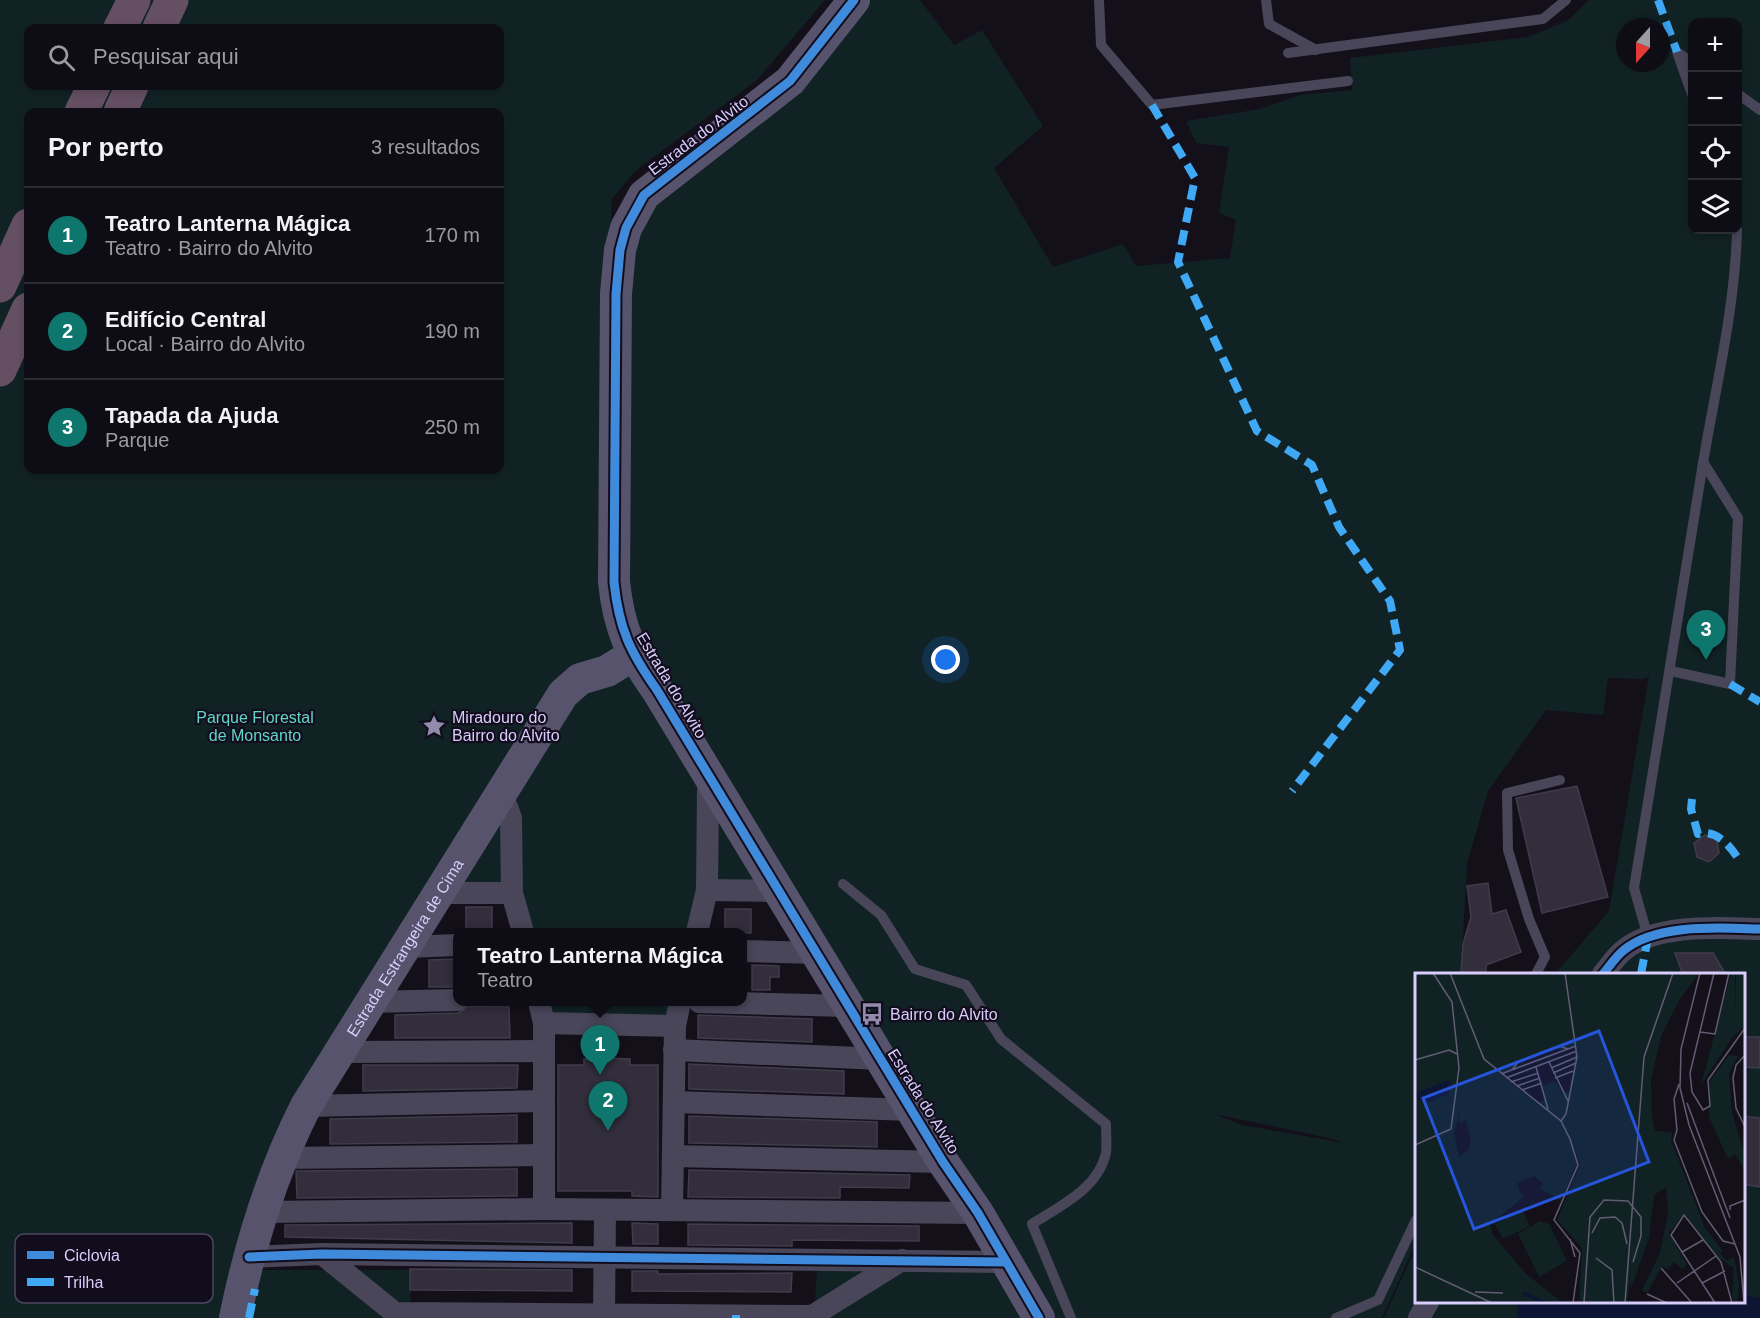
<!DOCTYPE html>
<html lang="pt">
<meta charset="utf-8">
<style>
body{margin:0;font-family:Helvetica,sans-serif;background:#1c1a22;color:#f1f3f6}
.controls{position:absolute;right:18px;top:18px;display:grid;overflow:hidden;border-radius:12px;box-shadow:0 3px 9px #0003}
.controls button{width:54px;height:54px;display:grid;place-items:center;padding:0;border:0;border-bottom:2px solid #2e2c34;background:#0e0c14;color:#f1f3f6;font:30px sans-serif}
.compass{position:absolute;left:1616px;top:18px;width:54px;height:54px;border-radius:50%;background:#0e0c14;box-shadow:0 3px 9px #0003;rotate:201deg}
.you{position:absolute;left:946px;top:660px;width:21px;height:21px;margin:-15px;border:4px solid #fff;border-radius:50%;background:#1a73e8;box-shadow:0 0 0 9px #1a73e833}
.badge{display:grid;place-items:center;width:39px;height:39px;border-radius:50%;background:#0f766e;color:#fff;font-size:20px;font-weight:700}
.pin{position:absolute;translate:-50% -50px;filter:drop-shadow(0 2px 3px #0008)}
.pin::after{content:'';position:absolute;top:32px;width:21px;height:18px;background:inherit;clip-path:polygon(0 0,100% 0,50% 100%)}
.popup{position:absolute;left:453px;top:928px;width:294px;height:78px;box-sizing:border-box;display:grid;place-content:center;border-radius:12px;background:#0e0c14;filter:drop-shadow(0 2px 4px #0005);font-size:20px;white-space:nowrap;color:#9b9ba0}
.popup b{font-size:22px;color:#f1f3f6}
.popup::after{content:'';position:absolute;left:50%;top:100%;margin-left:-12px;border:12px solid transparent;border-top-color:#0e0c14}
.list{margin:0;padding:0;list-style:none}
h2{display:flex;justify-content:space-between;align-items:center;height:78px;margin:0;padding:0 24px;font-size:26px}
h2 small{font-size:20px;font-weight:400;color:#9b9ba0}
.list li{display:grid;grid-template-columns:39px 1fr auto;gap:18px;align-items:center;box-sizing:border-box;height:96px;padding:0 24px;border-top:2px solid #2e2c34}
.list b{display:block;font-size:22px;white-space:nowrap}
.list p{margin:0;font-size:20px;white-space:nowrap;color:#9b9ba0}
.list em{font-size:20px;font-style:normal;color:#9b9ba0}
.icon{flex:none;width:33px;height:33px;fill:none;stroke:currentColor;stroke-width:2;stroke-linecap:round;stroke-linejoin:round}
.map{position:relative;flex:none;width:1760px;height:1318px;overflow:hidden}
.search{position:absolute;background:#0e0c14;box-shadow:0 3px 9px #0003;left:24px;top:24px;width:480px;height:66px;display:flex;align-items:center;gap:15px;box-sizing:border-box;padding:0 21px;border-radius:12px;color:#9b9ba0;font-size:22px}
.panel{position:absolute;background:#0e0c14;box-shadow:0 3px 9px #0003;left:24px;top:108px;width:480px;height:366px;border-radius:12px}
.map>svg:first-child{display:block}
</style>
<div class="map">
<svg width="1760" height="1318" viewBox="0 0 1760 1318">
<rect width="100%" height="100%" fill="#13101a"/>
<!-- green -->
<g fill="#112225" fill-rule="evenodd">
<path d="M0,0H825L756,81L635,171L612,199L606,335L633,233L664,190L802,87L871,0H920L954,45L982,30L1043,126L994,168L1053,267L1123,244L1136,266L1230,258L1236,220L1219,213L1229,147L1196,143L1186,121L1260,109L1300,95L1352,90L1350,58L1528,37L1567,21L1589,0H1760V1318H1384L1416,1247V1302H1744V974H1555L1609,911L1649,676L1644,679L1608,678L1603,715L1546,710L1488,791L1467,864L1461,974H1416V1243L1382,1318H814L817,1270L1014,1271L785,890L716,889L705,932H526L517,888L453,887L287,1151L243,1270H411L410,1318H0ZM1692,22H1738V230H1692ZM1625,27H1661V63H1625ZM28,28H500V86H28ZM28,112H500V470H28ZM1214,1114L1329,1138L1344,1143L1242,1125Z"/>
<polygon points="541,1002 688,1002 682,1026 545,1026"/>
</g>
<!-- water -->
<polygon fill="#0d1534" points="1744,1295 1760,1298 1760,1318 1518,1318 1517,1305 1513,1302 1744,1302"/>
<!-- building -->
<g fill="#322e3c" stroke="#413b4d" stroke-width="1.5">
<polygon points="1577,786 1608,897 1542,913 1516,798"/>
<polygon points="1705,835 1717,840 1719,853 1709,862 1697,857 1694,843"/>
<polygon points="1488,883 1492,914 1506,910 1521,952 1486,965 1486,975 1461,975 1463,944 1471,917 1467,886"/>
<polygon points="466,907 492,907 492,931 466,930"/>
<polygon points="725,909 751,909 751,933 725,932"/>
<polygon points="1675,953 1713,953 1726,975 1683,975"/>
<polygon points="456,959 456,987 429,987 429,960"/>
<polygon points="752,965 779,966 779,977 770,977 770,990 752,990"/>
<polygon points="470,1006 509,1007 510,1038 395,1038 395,1015 458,1013"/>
<polygon points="698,1015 812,1019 812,1042 698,1038"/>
<polygon points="1743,1037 1760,1037 1760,1068 1743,1067"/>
<polygon points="607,1058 630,1059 630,1065 658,1065 658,1197 632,1196 632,1191 558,1191 558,1065 584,1065 584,1059"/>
<polygon points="689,1064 844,1071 844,1094 689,1089"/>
<polygon points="363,1065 518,1065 517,1088 363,1091"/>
<polygon points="517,1115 517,1142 330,1144 330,1119"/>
<polygon points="689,1116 877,1122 877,1147 689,1143"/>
<polygon points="1743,1116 1760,1118 1760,1187 1743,1184"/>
<polygon points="517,1169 517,1196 297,1198 296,1171"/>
<polygon points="689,1170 910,1175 909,1188 840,1187 840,1198 688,1197"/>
<polygon points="572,1223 572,1243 285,1237 285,1225"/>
<polygon points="632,1223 658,1224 658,1244 633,1244"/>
<polygon points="688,1224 919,1226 919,1241 792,1240 792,1246 688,1245"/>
<polygon points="410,1269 572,1270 572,1291 410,1290"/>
<polygon points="632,1271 658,1271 658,1274 792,1273 791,1292 632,1291"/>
</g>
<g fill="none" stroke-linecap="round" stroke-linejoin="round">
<!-- lane -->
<g stroke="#49465a" stroke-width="10">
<polyline points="1099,0 1101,45 1152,105 1348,81"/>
<polyline points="1266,0 1269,24 1316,50"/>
<polyline points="1288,53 1543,19 1566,0"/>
<polyline points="1692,63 1677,52 1692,94"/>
<polyline points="1738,94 1760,110"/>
<polyline points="1671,671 1730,684 1738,518 1703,462"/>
<path d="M843,884L881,915L915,969L966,985L1001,1039L1106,1124C1106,1133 1107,1144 1106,1153C1098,1189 1060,1206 1032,1224L1071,1318"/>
<path d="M1648,937L1634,888C1658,746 1679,604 1703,463C1716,385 1735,309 1737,230"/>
<polyline points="1536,974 1545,957 1529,919 1508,850 1507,793 1560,780"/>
<polyline points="1336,1318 1378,1300 1416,1220"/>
</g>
<!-- street -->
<g stroke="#49465a" stroke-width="22">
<polyline points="497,798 507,807 511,818 512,893 523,932"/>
<polyline points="707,890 777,891"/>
<polyline points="439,893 512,893"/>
<polyline points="697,932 707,890 708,790 713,783"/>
<polyline points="406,947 458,945"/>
<polyline points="742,951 815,953"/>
<path d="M1603,974C1609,967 1616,956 1624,950C1657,923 1720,928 1760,929"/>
<polyline points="370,1002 458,1000"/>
<polyline points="539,1002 544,1023 544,1209"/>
<polyline points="699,1002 847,1006"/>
<polyline points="544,1023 675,1026"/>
<polyline points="674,1050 881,1059"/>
<polyline points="339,1052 544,1051"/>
<polyline points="674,1102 912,1110"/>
<polyline points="306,1106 544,1101"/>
<polyline points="673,1156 943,1162"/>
<polyline points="281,1158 544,1155"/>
<polyline points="672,1210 675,1026 680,1002"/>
<polyline points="262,1212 544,1209 978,1213"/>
<polyline points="322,1254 395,1313 812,1316 902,1260"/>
<polyline points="249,1257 322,1254 1005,1262"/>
<polyline points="604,1313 605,1210"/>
<polyline points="1419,1318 1428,1302"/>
</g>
<!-- secondary -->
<g stroke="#57536c" stroke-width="32">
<path d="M854,0L790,81L644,195L626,228L620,250L616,294L614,582C619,629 630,652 657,690L943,1162L978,1213L1039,1318"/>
<path id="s1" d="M235,1318C250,1244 272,1173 306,1106L563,694L580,679L607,671L633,655"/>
</g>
<!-- highway -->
<g stroke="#655063" stroke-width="33">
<polyline points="120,28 134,0"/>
<polyline points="159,28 172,0"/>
<polyline points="81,112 94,86"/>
<polyline points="120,112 132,86"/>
<polyline points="0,286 28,225"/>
<polyline points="0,370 28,309"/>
</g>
<!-- quiet -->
<g stroke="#3fa9f5" stroke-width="8" stroke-dasharray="15 8" stroke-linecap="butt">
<polyline points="1658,0 1677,52"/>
<polyline points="1152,105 1195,178 1178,262 1257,431 1312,465 1339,527 1390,601 1400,650 1292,791"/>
<polyline points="1730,684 1760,702"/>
<path d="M1692,799L1691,809L1698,834C1717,829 1730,846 1740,861"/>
<polyline points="1641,974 1648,937"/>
<polyline points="736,1315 736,1318"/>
<polyline points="249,1318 255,1289"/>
</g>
<!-- cycleway casing -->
<g stroke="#120d1d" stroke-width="13">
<g id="cycleway">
<path d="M854,0L790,81L644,195L626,228L620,250L616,294L614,582C619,629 630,652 657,690L943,1162L978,1213L1039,1318"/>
<path d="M1603,974C1609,967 1616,956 1624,950C1657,923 1720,928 1760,929"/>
<polyline points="249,1257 322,1254 1005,1262"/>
</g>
</g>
<!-- cycleway -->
<use href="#cycleway" stroke="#408adc" stroke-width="9"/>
</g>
<!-- icons -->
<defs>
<g id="sight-bare" transform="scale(1.8)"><path d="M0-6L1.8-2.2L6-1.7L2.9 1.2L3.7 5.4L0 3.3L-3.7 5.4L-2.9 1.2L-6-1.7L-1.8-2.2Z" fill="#938bac" stroke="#120d1d" stroke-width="2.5" paint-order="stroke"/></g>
<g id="bus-bare" transform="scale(1.8)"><path d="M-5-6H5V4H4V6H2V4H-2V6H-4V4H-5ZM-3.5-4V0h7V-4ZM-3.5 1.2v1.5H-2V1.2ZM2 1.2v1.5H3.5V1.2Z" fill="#938bac" stroke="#120d1d" stroke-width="2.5" paint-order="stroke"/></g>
</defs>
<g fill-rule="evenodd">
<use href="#sight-bare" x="434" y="726"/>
<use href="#bus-bare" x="872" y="1014"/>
</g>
<g text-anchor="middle" stroke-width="4.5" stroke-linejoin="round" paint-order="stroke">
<!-- street labels -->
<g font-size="16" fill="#d8cdfb" stroke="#120d1d">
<text transform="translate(698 135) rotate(-37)" y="6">Estrada do Alvito</text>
<text transform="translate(672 685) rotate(59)" y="6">Estrada do Alvito</text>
<text dy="6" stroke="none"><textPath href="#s1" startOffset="411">Estrada Estrangeira de Cima</textPath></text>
<text transform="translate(924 1101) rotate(58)" y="6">Estrada do Alvito</text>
</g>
<!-- park labels -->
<g font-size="16" fill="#60d5c6" stroke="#120d1d">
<text x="255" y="723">Parque Florestal<tspan x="255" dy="18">de Monsanto</tspan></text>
</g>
<!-- poi labels -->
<g font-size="16" fill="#d8cdfb" stroke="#120d1d" text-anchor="start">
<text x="452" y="723">Miradouro do<tspan x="452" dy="18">Bairro do Alvito</tspan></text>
<text x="890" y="1020">Bairro do Alvito</text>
</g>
</g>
<!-- overview -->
<g transform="translate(1415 973)">
<rect width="330" height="330" fill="#13101a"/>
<path d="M0,0H284L265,26L246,63L236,107L237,142L240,158L257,159L256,167L290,255L308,278L305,280L312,288L319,284L324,311L322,330L317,324L319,295L301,283L269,241L254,260L272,292L267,296L259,289L252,296L247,293L232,320L227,317L245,280L253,241L251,214L239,222L234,265L216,315L215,309L212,330H164L167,275L142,247L165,192L159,173L162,190L146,228L125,216L128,210L119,203L102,210L106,221L111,222L75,251L78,262L111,301L148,330H0ZM161,72L155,118L149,120L140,108L127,113L129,127L122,130L85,101L104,94L102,89L143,73L145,78ZM45,138L44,150L51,147L56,167L53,177L44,184L39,160ZM316,0H320V45L321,0H330V53L317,65L286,112ZM314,82L323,83L314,101L317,139L330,183V198L320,181L313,186L294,144L295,108ZM107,237L115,253L88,266L80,251ZM125,248L134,251L152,288L124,304L103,261Z" fill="#112225" fill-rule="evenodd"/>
<path d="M31,108L37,109L33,113L34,121L15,129L0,125L1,120Z" fill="#0d1534"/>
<path fill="none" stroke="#0d1534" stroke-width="3" d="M108,320L131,330"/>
<path fill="none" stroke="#625c74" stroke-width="1.5" d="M35,0L69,86L146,148L155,166L163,192L139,247L165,280L158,330M285,0L266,76L265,115L274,152L325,284L329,330M299,0L275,100L277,119L288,137L295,133L293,107L330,55M285,59L300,61L314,0M330,82L321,92L318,105L321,135L330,154M0,87L34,77L42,81M134,89L153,128M121,94L133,136M136,95L162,84M97,97L103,89L144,73L153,76M138,100L161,90M86,101L161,73M91,105L162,78M140,105L158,98M96,109L123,100M264,111L259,126L262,157L259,167L287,239L308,268L320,271M102,113L125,105M107,117L127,110M272,130L315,245M146,148L151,141L162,84L150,0M0,172L36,156L44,95L37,29L18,0M315,237V233L330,227M177,260L185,245L200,244L207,250L212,271M155,266L160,284M267,279L288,267M181,285L197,297L199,330M0,294L77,330M246,295L277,330M262,310L301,283M287,310L310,298M60,319L88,320M232,321L252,330M169,330L175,244L189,227L213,228L226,244V263L218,289M210,330L229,84L258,0M300,330L256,262L269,242L306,289L317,330"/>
<path fill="#2654da" fill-opacity="0.15" stroke="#2654da" stroke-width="3" d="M184,58L234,189L59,256L8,125Z"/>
<rect width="330" height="330" fill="none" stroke="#d8cdfb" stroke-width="3"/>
</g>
<!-- legend -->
<rect x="15" y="1234" width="198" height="69" rx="9" fill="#120d1d" stroke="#4d4760" stroke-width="1.5"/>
<rect x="27" y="1251" width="27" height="8" fill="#408adc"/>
<rect x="27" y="1278" width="27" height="8" fill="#3fa9f5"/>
<g font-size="16" fill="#d8cdfb">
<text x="64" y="1261">Ciclovia</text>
<text x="64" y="1288">Trilha</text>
</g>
</svg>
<div class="controls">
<button>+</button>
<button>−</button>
<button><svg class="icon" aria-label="locate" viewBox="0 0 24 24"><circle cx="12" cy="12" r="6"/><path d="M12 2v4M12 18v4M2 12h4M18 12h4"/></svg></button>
<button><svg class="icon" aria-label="layers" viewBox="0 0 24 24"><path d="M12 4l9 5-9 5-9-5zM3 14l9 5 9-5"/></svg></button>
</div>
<svg class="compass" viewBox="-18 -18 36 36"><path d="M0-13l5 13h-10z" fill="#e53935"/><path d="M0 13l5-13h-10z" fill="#9b9ba0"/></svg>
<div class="you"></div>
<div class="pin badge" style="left:600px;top:1075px">1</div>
<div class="popup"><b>Teatro Lanterna Mágica</b>Teatro</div>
<div class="pin badge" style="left:608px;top:1131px">2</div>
<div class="pin badge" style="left:1706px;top:660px">3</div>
<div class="search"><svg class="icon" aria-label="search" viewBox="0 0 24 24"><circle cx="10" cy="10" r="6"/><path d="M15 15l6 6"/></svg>Pesquisar aqui</div>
<section class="panel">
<h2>Por perto<small>3 resultados</small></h2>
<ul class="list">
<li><span class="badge">1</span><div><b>Teatro Lanterna Mágica</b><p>Teatro · Bairro do Alvito</p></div><em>170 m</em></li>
<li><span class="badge">2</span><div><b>Edifício Central</b><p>Local · Bairro do Alvito</p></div><em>190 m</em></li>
<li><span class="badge">3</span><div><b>Tapada da Ajuda</b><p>Parque</p></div><em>250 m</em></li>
</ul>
</section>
</div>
